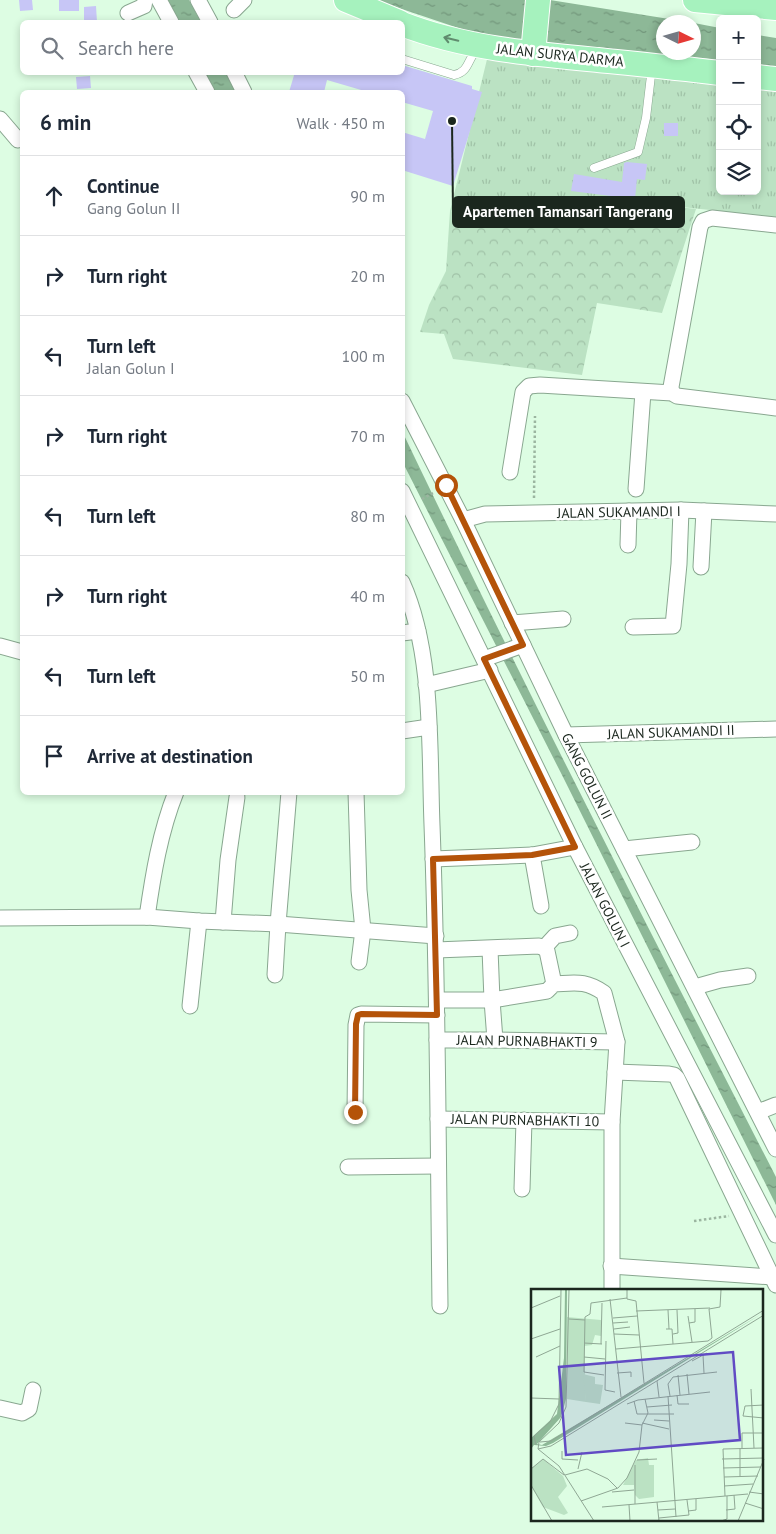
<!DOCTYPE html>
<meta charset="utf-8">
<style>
body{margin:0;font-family:"PT Sans",sans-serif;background:#f2f2f3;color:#1f2937}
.controls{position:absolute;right:15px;top:15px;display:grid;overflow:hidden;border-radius:8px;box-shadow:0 2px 8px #0003}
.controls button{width:45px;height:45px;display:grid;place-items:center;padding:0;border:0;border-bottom:1px solid #e0e1e3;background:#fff;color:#1f2937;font:25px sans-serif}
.compass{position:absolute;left:656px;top:15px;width:45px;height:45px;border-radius:50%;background:#fff;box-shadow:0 2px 8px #0003;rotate:95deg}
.stop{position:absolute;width:15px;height:15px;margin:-11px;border:4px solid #b45309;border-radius:50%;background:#fff}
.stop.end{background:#b45309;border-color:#fff;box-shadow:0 1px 5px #0008}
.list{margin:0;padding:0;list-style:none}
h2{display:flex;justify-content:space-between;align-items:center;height:65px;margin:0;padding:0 20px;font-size:21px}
h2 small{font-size:16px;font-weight:400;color:#747a83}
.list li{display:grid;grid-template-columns:32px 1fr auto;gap:15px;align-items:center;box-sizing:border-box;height:80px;padding:0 20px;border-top:1px solid #e0e1e3}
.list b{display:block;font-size:19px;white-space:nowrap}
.list p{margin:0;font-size:16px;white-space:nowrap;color:#747a83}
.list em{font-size:16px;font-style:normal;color:#747a83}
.icon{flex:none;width:28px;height:28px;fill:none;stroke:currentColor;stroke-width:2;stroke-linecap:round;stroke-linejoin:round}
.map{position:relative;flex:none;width:776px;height:1534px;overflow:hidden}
.search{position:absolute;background:#fff;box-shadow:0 2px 8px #0003;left:20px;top:20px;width:385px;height:55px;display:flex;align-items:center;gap:12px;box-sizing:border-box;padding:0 18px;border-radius:8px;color:#747a83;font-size:19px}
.panel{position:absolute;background:#fff;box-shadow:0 2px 8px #0003;left:20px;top:90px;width:385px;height:705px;border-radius:8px}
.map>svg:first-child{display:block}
</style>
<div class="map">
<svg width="776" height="1534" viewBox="0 0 776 1534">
<defs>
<pattern id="grass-tufts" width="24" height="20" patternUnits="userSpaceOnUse" patternTransform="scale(1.25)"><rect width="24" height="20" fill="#bbe2c3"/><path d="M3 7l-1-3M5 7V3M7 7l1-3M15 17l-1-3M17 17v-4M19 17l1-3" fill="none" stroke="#a0c2a7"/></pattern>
<pattern id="forest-crowns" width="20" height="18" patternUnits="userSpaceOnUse" patternTransform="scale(1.25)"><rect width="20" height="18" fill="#bbe2c3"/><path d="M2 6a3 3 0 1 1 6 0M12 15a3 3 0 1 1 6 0" fill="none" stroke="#a0c2a7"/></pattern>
<pattern id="water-ripples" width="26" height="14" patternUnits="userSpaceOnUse" patternTransform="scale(1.25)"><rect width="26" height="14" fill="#8db897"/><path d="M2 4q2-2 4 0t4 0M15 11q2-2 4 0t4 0" fill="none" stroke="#72967b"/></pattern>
</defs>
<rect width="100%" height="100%" fill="#ddfde3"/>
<!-- grass -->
<polygon fill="url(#grass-tufts)" points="490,47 720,64 720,191 757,191 757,65 776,66 776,217 616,200 546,222 450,211"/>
<!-- forest -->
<polygon fill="url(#forest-crowns)" points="616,200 696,209 662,313 597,303 582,375 453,359 444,334 420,332 429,305 446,271 450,211 546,222"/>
<!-- water -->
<g fill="url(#water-ripples)">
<polygon points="168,0 189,0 201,22 179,22"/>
<polygon points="375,0 550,0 688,22 664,22 664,52 694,52 694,23 720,28 720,60 488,38"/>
<polygon points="757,35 776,38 776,67 757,64"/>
<polygon points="205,73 226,73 236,92 215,92"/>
<path d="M402,431C522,682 649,930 776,1177V1205L563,777L403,463Z"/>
</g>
<!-- building -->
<g fill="#c7c6f6">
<polygon points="19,0 32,0 33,10 20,11"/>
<rect x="59" y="0" width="20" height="11"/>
<polygon points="96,6 97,22 84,22 84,7"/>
<polygon points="402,65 472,86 472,89 482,92 453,186 402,170 402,132 425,139 433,111 402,102 402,92 368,92 327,80 324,92 289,92 295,72 402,72"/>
<polygon points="90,76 91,88 77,89 76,77"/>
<rect x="664" y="123" width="14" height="13"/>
<polygon points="627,162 647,164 645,180 637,179 635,199 571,191 574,174 622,182 624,163"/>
</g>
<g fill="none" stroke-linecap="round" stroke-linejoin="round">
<!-- service casing -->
<g stroke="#89a790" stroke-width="9">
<g id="service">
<path d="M402,59L454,75C470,72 467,58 478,49"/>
<polyline points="594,168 638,152 646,118 652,67"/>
</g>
</g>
<!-- minor casing -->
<g stroke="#89a790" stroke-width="17">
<g id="minor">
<polyline points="159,0 171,22"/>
<polyline points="198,0 210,22"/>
<polyline points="234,10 244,0"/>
<polyline points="128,13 144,6 145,0"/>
<polyline points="196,72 207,92"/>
<polyline points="234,72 244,92"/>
<polyline points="0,119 18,140"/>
<polyline points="672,393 671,387 700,227 703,221 712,218 776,225"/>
<polyline points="402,401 463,520 566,735 776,1149"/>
<polyline points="510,472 523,392 529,386 540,385 672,393 677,396 776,408"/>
<polyline points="636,489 643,392"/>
<polyline points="402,491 575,847 776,1235"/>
<polyline points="463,520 485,514 681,510 776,514"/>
<polyline points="628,545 629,511"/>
<polyline points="701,567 704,511"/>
<path d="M402,582C434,652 429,749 432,825C438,985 438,1145 440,1306"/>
<polyline points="512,623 563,619"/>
<polyline points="633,627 673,626 679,564 681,510"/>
<polyline points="402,633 418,631"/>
<polyline points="0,646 22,652"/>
<polyline points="484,659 523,645"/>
<polyline points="426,685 490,670"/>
<polyline points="402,731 429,727"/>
<polyline points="566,735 776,729"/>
<polyline points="356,792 359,890 363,930 359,962"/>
<polyline points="624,849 692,842"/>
<polyline points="532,855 541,906"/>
<polyline points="433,859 532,855 575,847"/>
<path d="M147,917C153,875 160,832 176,792"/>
<polyline points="0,918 147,917 199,921 278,924 436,936"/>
<polyline points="223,922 228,860 237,797"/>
<polyline points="544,948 555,936 570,933"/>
<polyline points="490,949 492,1000 495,1040"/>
<polyline points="436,950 539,946 544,948 547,951 554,984"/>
<polyline points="275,975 278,924 289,792"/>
<polyline points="695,987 720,980 748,976"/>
<path d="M437,1000H492L547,991L554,984C576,983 585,980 604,993L617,1042L612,1122V1290"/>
<polyline points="190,1006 199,921"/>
<polyline points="437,1040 495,1040 617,1042"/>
<polyline points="615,1072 669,1074 674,1075 677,1078 776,1285"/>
<polyline points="758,1112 776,1105"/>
<polyline points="355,1113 356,1025 358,1015 361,1014 437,1015"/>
<polyline points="438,1119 612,1122"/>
<polyline points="348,1167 438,1166"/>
<polyline points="522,1189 524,1120"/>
<polyline points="611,1266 772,1277"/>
<polyline points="0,1408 22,1413 29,1409 33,1390"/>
</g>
</g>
<!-- primary casing -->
<g stroke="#fff" stroke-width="26">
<g id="primary">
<polyline points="346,0 399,22"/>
<polyline points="695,0 776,8"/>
<path d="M402,24C464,48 532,54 598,60C638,64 679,68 720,73"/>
<polyline points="533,54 538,0"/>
<polyline points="757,77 776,79"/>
</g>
</g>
<!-- path -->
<g stroke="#9bb5a0" stroke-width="2.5" stroke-dasharray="2.5 2.5" stroke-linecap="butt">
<polyline points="534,498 535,416"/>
<polyline points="422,499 435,492"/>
<polyline points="694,1221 729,1216"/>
</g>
<!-- service -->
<use href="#service" stroke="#fff" stroke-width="8"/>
<!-- minor -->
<use href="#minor" stroke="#fff" stroke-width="15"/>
<!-- primary -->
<use href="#primary" stroke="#a6f2be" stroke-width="24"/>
</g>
<!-- one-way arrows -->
<defs><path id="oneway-shaft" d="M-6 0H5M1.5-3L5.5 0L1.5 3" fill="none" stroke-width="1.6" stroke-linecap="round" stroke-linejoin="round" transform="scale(1.25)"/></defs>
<use stroke="#608c6e" href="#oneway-shaft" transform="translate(451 39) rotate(-167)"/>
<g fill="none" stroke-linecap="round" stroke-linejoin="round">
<!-- route -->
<polyline stroke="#b45309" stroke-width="6" points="355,1112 356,1024 358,1015 361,1014 437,1015 433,859 532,855 575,847 484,659 523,645 446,485"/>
</g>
<g text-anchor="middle" stroke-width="5" stroke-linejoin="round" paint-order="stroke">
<!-- street labels -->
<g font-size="14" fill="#1b271e" stroke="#fff">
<text transform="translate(560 55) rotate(6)" y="5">JALAN SURYA DARMA</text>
<text transform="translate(619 512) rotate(-1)" y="5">JALAN SUKAMANDI I</text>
<text transform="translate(671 732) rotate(-2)" y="5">JALAN SUKAMANDI II</text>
<text transform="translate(587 776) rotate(63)" y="5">GANG GOLUN II</text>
<text transform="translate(605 905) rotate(63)" y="5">JALAN GOLUN I</text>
<text transform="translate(527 1041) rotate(1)" y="5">JALAN PURNABHAKTI 9</text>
<text transform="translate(525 1120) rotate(1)" y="5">JALAN PURNABHAKTI 10</text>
</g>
</g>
<!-- overview -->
<g transform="translate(531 1289)">
<rect width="232" height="232" fill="#ddfde3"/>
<path d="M36,28L70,31V47L64,46L61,56L53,57L55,113L36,110ZM117,169L118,176H123V208L108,210L104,206L103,196H92L105,171ZM12,170L32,187L36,197L27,208L37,224L33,226L12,218L0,197V180Z" fill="#bbe2c3"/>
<path d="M52,85L64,88V95L72,96L69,115L55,113Z" fill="#bbe2c3"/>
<path d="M34,1H36L35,110L30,128L6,155L11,156L232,24L22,154L15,157L3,156L0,160V149L26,125L33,69Z" fill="#8db897"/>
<path fill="none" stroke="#8fa794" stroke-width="1" d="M38,1L35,118L28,134L8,153L7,160L28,177L63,232M96,1V10L105,12L113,94M79,10L90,108M0,19L29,7M137,21L138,40M105,22L179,19M157,27L161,53M82,29L106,27M38,30L54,31M82,34L97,33M158,34L164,33V20M83,40L99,38M135,40H141L142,55M83,45L108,46M142,45L147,44L146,21M0,50L29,40M75,52L74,101L84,103M177,52L181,49L178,20L189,18L190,1M53,54L71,55M70,55L71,14M85,60L177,52M172,66L173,84M5,68L29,57M53,68L74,70M161,72L176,64M86,84L100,83V88M156,85L158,105M73,86L53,83L54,28L59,25L60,14L96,9M147,86L149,106M126,92L128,108M220,100L223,159M146,106L147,115H158M137,107L145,228M139,107L137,95L142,88L186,83M0,109L28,110M103,112L106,125H143M96,115L107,111L179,103M233,116L214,117L212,127L233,129M116,118L141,116M123,131L138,132M94,134L111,136M111,134L138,140M9,153L20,152L233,21M5,156L3,147L19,133L28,115L30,1M209,159V187M211,159V144H233M7,160L20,157L233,26M31,162V170L47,171M12,170L33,186M191,170L233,169M106,171L126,170M104,176V215M192,179L230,178M0,180L12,170M47,180L51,163M34,186L56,180L77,190L86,199M193,188L227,187M0,196L21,232M193,197L222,195M81,203L103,201M218,203L233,205M194,207L192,160L232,159M50,212L87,199L96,189L108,163L111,136L117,124L114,110M126,213L128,232M214,214L233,220M98,216L99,232M71,218L217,205M127,221L144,220M195,221L204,220L203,206M157,222L165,221V210M128,229L158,226L156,211M190,232L196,230V207M207,232L233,170"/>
<path fill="#614bc4" fill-opacity="0.15" stroke="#614bc4" stroke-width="2.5" d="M202,63L209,151L35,166L28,78Z"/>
<rect width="232" height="232" fill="none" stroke="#1b271e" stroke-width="2.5"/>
</g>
<!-- callouts -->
<path fill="none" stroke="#1b271e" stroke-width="2" d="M452 121L453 212"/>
<circle fill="#1b271e" stroke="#fff" stroke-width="2" cx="452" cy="121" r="5"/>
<rect fill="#1b271e" stroke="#1b271e" stroke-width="2" x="453" y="197" width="231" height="30" rx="5"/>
<g font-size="15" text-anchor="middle" font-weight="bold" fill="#fff">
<text x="568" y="217">Apartemen Tamansari Tangerang</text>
</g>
</svg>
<div class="controls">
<button>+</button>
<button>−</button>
<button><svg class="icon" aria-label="locate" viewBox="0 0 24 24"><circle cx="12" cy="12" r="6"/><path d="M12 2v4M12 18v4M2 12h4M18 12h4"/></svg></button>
<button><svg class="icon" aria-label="layers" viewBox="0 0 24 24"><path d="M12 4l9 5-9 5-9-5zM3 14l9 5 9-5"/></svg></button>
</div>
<svg class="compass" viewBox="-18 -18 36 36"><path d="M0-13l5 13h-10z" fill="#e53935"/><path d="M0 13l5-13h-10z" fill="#747a83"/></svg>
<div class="stop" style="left:446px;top:485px"></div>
<div class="stop end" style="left:355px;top:1112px"></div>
<div class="search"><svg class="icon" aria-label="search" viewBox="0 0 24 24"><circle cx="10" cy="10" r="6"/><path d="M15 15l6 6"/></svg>Search here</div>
<section class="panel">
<h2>6 min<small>Walk · 450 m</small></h2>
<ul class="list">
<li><svg class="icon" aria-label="ahead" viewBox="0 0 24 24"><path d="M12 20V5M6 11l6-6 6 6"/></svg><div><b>Continue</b><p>Gang Golun II</p></div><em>90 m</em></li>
<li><svg class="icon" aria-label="right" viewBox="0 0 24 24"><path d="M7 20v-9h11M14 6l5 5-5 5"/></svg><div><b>Turn right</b></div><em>20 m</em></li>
<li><svg class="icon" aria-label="left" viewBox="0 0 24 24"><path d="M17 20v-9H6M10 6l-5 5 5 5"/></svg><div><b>Turn left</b><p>Jalan Golun I</p></div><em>100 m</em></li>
<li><svg class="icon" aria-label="right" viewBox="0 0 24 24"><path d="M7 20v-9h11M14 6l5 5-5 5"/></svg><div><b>Turn right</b></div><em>70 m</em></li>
<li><svg class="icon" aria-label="left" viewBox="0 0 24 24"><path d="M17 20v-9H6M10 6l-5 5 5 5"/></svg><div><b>Turn left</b></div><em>80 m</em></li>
<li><svg class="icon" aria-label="right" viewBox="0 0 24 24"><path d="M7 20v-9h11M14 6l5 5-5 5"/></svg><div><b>Turn right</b></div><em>40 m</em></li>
<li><svg class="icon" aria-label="left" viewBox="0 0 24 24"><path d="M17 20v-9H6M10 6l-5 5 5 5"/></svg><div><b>Turn left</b></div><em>50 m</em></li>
<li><svg class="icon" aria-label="arrive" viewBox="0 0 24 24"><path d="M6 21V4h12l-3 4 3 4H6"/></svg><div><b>Arrive at destination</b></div></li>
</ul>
</section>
</div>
